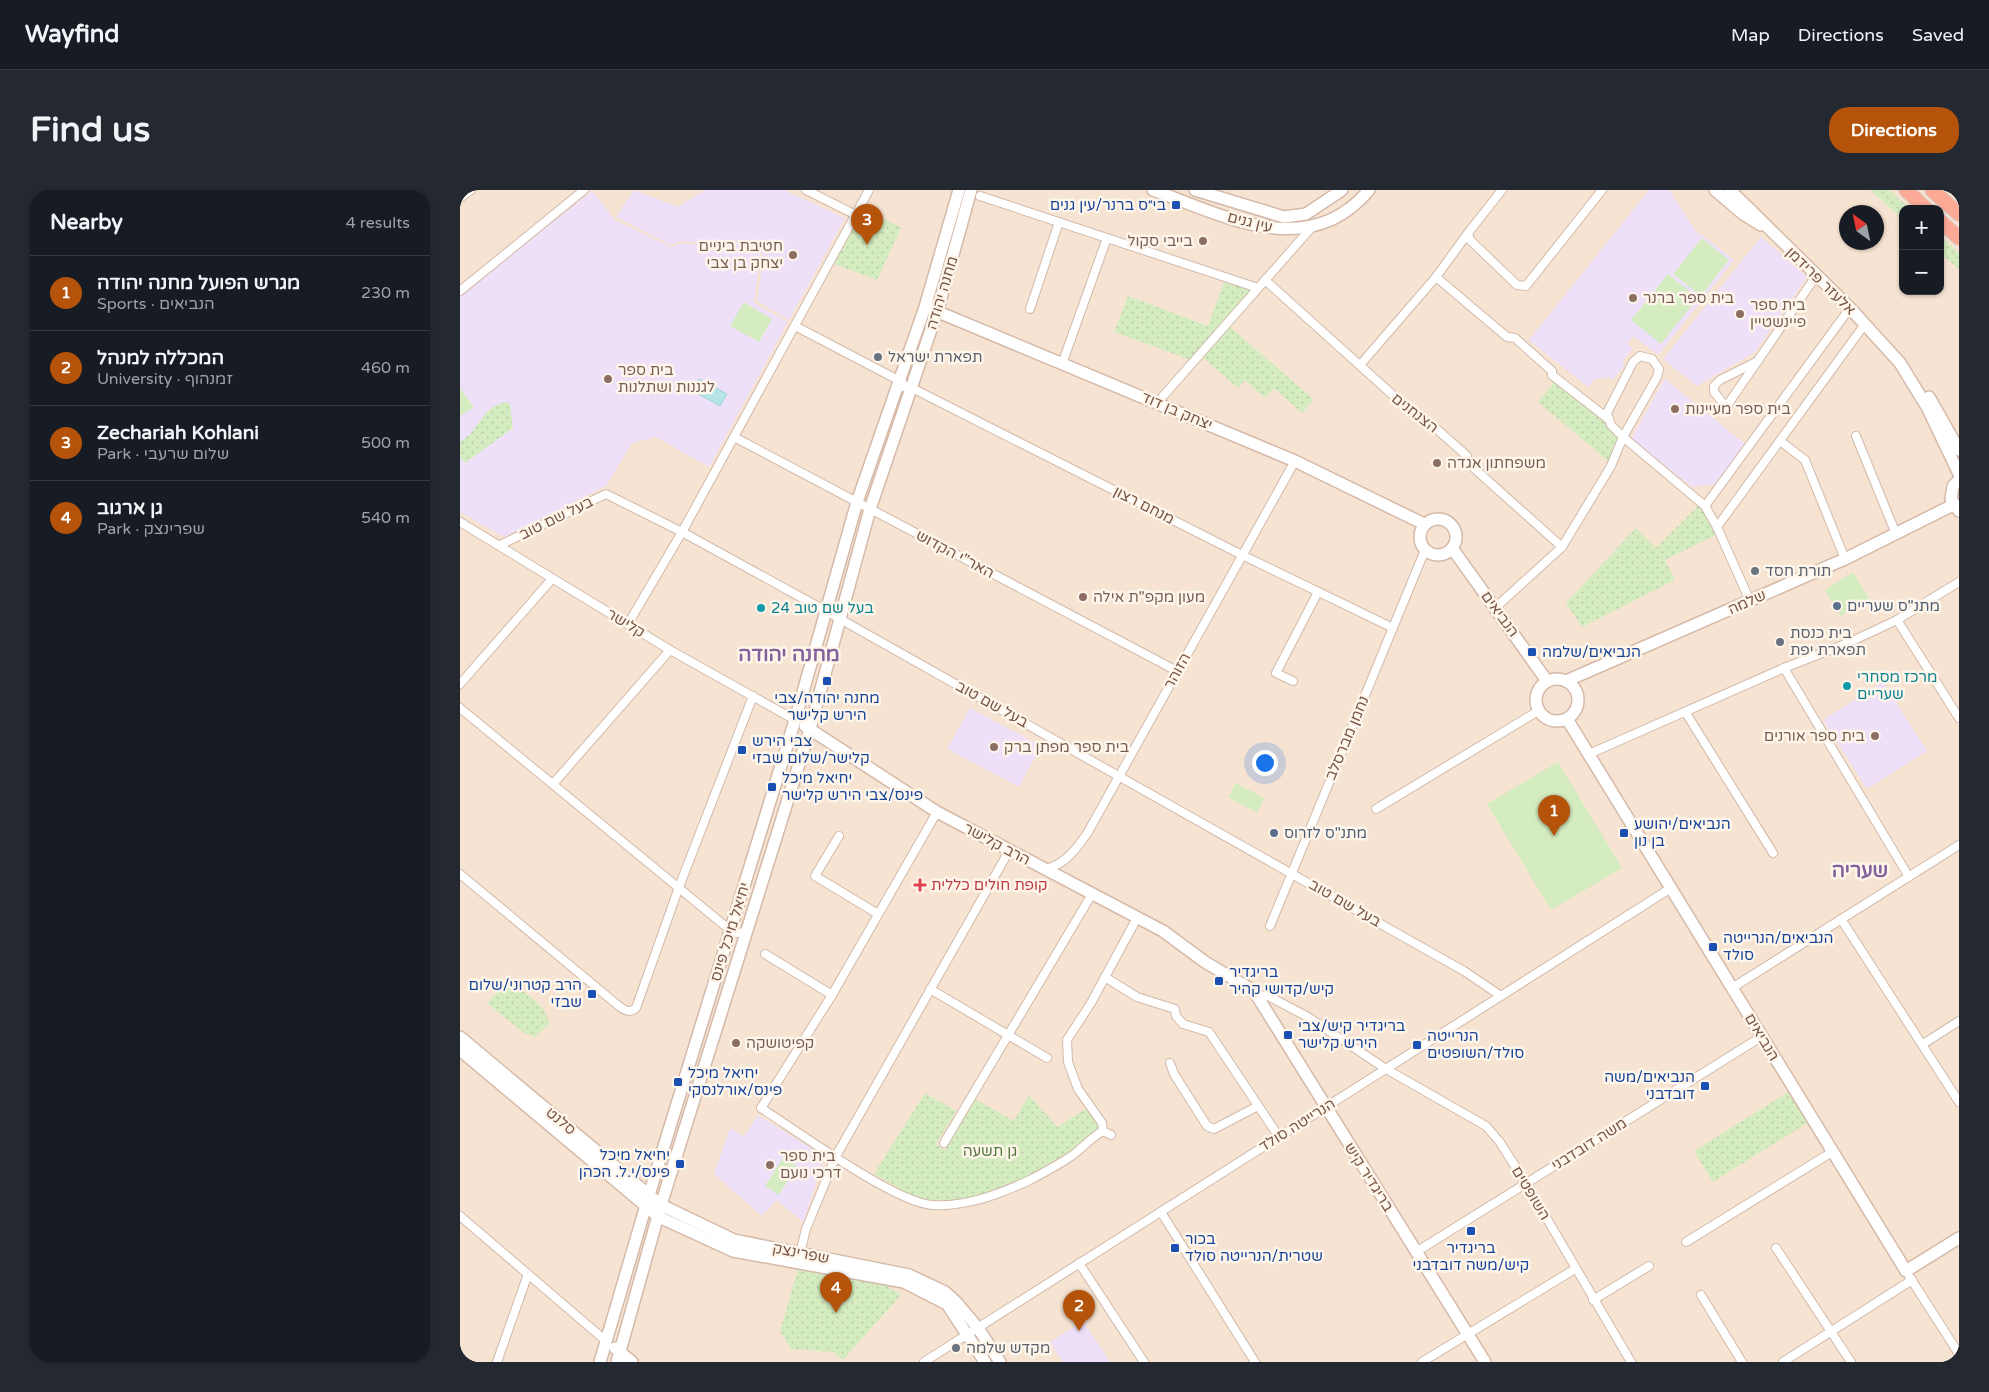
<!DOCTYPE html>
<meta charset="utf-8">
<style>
body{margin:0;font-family:"Varela Round",Heebo,sans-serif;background:#242831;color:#f1f3f6}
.controls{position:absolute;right:15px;top:15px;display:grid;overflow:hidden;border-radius:10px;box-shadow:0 1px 4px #0004}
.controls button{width:45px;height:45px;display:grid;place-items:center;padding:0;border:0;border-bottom:1px solid #363941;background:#171b24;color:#f1f3f6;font:25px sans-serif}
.compass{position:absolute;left:1379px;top:15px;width:45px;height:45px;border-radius:50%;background:#171b24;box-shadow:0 1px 4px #0004;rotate:327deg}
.you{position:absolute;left:804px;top:572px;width:18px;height:18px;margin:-12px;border:4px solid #fff;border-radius:50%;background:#1a73e8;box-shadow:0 0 0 8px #1a73e833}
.badge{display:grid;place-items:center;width:32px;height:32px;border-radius:50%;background:#b45309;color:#fff;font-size:16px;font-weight:700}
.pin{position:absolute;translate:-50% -41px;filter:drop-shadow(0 1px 2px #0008)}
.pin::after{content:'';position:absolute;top:26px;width:18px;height:15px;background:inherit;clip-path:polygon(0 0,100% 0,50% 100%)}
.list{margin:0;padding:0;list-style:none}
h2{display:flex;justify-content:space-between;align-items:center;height:65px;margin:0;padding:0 20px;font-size:21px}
h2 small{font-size:16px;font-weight:400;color:#9ea1a6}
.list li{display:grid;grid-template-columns:32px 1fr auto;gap:15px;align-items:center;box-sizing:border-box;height:75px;padding:0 20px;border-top:1px solid #363941}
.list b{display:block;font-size:19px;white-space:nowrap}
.list p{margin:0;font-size:16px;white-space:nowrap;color:#9ea1a6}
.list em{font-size:16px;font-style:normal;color:#9ea1a6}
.map{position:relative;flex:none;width:1499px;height:1172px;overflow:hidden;border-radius:20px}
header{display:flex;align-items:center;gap:30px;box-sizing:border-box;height:70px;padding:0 25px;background:#171b24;border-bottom:1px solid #363941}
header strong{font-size:24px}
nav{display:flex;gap:28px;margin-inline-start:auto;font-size:18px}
.intro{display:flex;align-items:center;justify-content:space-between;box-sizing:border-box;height:120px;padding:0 30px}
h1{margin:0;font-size:35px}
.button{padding:12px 22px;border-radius:20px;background:#b45309;color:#fff;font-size:18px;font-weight:700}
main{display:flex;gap:30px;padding:0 30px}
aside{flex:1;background:#171b24;border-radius:20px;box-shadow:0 1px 4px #0004}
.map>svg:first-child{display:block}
</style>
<header>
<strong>Wayfind</strong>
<nav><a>Map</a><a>Directions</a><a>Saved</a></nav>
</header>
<div class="intro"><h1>Find us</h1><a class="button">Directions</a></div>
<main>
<aside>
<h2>Nearby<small>4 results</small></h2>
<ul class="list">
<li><span class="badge">1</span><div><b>מגרש הפועל מחנה יהודה</b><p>Sports · הנביאים</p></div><em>230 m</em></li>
<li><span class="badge">2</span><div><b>המכללה למנהל</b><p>University · זמנהוף</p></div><em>460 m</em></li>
<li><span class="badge">3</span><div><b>Zechariah Kohlani</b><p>Park · שלום שרעבי</p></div><em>500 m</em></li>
<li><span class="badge">4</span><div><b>גן ארגוב</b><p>Park · שפרינצק</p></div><em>540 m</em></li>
</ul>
</aside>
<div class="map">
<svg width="1499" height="1172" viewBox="0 0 1499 1172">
<defs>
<pattern id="grass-dots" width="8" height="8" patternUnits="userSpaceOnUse" patternTransform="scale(1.25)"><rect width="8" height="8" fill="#d5ecc1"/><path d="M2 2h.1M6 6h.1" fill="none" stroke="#bacca7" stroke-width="1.8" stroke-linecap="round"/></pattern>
</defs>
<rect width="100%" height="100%" fill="#fef1e3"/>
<!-- residential -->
<path fill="#f6e3d1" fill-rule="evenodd" d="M0,0H1499V1172H0ZM1443,19H1480V101H1443ZM1386,22H1416V52H1386Z"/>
<!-- education -->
<g fill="#efe0fa">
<polygon points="174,0 218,17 245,0 324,0 385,28 329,130 297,111 303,71 300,59 294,53 285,50 252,55 221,51 211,55 156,27"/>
<polygon points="1189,0 1209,0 1239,46 1241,44 1274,70 1198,165 1173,146 1167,154 1173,158 1162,172 1165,175 1153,190 1149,187 1135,189 1128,197 1069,150"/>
<polygon points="132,1 155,30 211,57 222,53 252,57 280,52 294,55 299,61 300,71 294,113 328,132 249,277 196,247 172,253 146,296 44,347 0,322 0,106"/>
<polygon points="1301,47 1347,87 1295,162 1237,196 1203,169"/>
<polygon points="1205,189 1285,254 1255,294 1232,297 1171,249"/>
<polygon points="1423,492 1467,561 1407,599 1363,530"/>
<polygon points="510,518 581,556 559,597 487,559"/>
<polygon points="298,925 365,967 343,1032 317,1010 302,1026 254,984 270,938 284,947"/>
<polygon points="623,1131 650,1172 603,1172 590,1152"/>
</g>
<!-- grass -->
<g fill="url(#grass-dots)">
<polygon points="1410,0 1429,0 1450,19 1443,19 1443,29"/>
<polygon points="402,16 441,38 417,90 372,73"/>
<polygon points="1480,46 1499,63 1499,79 1480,63"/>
<polygon points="766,87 798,98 767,134 854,210 842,223 814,198 805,208 785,190 778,198 740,165 734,171 654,142 668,106 748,136"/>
<polygon points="1092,185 1163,247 1152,274 1078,212 1093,194"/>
<path d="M46,212L50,214L53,238L5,273L0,267V252C20,241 20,217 46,212Z"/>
<polygon points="1242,312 1260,343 1205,370 1215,390 1122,437 1106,413 1176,338 1196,358"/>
<path d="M51,792C65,804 87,815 89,834L75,847L64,843L27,813L42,797Z"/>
<polygon points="1333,899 1352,930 1253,992 1234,961"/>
<polygon points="465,903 496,921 476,954 485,960 515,909 554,931 569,905 597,937 627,918 639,934 640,939 624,948 609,963 571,986 519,1008 472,1011 457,1008 414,984"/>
<polygon points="338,1080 425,1095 441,1105 383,1170 373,1162 331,1159 320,1141"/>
</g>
<!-- pitch -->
<g fill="#d5ecc1">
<polygon points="1242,48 1269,70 1241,106 1213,84"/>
<polygon points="1208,84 1238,108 1201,154 1171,130"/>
<polygon points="284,112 312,129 299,152 270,136"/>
<polygon points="0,198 14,217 0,226"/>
<polygon points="1393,382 1409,408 1381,426 1365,400"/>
<polygon points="1098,572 1162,678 1091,720 1027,614"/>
<polygon points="776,593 804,608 797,623 768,607"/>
<polygon points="323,968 337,976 319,1005 305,996"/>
</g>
<!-- water -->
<polygon fill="#b6e5e8" stroke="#9cd6db" points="239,189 267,204 260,216 233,201"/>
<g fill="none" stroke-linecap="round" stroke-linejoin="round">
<!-- street casing -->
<g stroke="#d2baab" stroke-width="10">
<g id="street">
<polyline points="346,0 396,25"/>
<polyline points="1042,0 1008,43 1010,50 1057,95 1066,96 1142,0"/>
<polyline points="520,6 798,98"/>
<polyline points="0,8 11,0"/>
<polyline points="976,87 1047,147 1055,148 1092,181 1092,185 1147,228"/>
<polyline points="805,90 965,234 971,234 1007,266 1007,272 1102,357"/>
<polyline points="0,101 124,0"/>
<polyline points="570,119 599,32"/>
<polyline points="335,136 442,192"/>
<polygon points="1180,166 1192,169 1199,179 1197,187 1163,247 1151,235 1147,223 1173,172"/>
<polyline points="1298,171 1260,190 1254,196 1254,202 1266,217 1356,86"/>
<polyline points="602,174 647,48"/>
<polyline points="900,175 976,87 1008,43"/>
<polyline points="436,199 445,196 450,197 782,365 933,438"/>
<polyline points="697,213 852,37"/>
<polyline points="1396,246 1436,344"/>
<polyline points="274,247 717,481"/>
<polyline points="1320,251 1345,270 1385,369"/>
<polyline points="1245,316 1390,118"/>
<polyline points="0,332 210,460 335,530"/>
<polyline points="1257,337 1405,134"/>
<polyline points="40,355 146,304 222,342 366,421 1004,781 1041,806"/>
<polyline points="1035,418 1102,357 1151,276 1163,247 1245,316 1257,337 1290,411"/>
<polyline points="1437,430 1499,528"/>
<polyline points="168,434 222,342 409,0"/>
<polyline points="1324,478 1449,687"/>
<polyline points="833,491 816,483 858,402"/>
<polyline points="0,494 92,389"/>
<polyline points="0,518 270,740 277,743 286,742"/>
<polyline points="1226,523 1313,663"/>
<polyline points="1129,564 1324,478 1388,453 1437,430 1499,392"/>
<polyline points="93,594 210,460"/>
<polyline points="916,619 1078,521"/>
<path d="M477,622L372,805L301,918C337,941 434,1012 472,1015C507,1017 539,1004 570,990C583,983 598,975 610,967C622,959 630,948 643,941L651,945"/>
<polyline points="379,646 355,686 418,724"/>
<path d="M586,679C606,674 617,658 628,642L835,271"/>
<path d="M0,684L160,817C166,821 170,823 176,818L219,697L293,506"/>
<polyline points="1381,729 1499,912"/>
<polyline points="810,736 965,360"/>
<polyline points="305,764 372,805"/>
<polyline points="645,787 677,807 715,819 716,826 723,834 749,842 819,947"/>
<polyline points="1272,798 1499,655"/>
<polyline points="470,799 587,868"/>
<polyline points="797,805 808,806 848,827 926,879 1026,936 1039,951 1066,993 1171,1172"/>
<polyline points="1463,854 1499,831"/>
<polyline points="710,873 714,884 747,936 754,939 798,916"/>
<polyline points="643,941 642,933 618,899 608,872 607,850 631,813 677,728"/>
<polyline points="484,953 632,704"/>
<polyline points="701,1022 795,1172"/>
<polyline points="0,1026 146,1151"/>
<polyline points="1226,1052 1372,962"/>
<polyline points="1316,1058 1391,1172"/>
<polyline points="956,1062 1301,847"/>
<polyline points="339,1067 346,1039 376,966 549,661"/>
<polyline points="619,1073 684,1172"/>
<polyline points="1449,1086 1499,1164"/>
<polyline points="1241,1105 1282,1172"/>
<polyline points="1133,1110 1189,1076"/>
<polyline points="37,1172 68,1084"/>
<polyline points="464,1172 1211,698"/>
<polyline points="962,1172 1115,1079"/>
<polyline points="1323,1172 1452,1090"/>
</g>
</g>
<!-- secondary casing -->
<g stroke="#d5b9a9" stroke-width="14">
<g id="secondary">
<path d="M693,0C764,26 849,72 909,0"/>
<polyline points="735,0 824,27 846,24 882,0"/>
<polyline points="1255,0 1283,24 1301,35"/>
<polyline points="1270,0 1390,118 1440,173 1467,217 1499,284"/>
<polyline points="471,119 835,271 964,334"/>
<polyline points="1469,207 1499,260"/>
<polyline points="1499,290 1493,296 1491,309 1499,321"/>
<circle cx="978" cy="347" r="18"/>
<polyline points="992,358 1087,491"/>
<circle cx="1097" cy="510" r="21"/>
<polyline points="1106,491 1385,369 1493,315"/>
<polyline points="1107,529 1446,1081 1499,1048"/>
<polyline points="345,536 477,622 703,741 745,772 794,801 1025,1172"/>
<polyline points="0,847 201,1015 274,1050 449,1085 485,1102 496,1112 518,1138 540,1172"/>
<polyline points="0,860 199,1027 273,1061 444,1092 487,1114 525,1172"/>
<polyline points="155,1158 172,1172"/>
<polyline points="140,1172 189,1005 335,530 397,312 465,117 499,0"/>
<polyline points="157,1172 201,1015 350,539 410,319 477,122 511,0"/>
</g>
</g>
<!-- highway casing -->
<g stroke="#d9cfcb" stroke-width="16">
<g id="highway">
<polyline points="1446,0 1466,19"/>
<polyline points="1472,0 1499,24"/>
<polyline points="1480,31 1499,48"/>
</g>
</g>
<!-- street -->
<use href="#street" stroke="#fff" stroke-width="8"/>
<!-- secondary -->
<use href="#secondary" stroke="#fff" stroke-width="11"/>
<!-- highway -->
<use href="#highway" stroke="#fca996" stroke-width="14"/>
</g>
<!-- markers -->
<g fill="#1a4fb4" stroke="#fff6eb" stroke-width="2">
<rect x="711" y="10" width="10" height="10" rx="2.5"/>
<rect x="1067" y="457" width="10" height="10" rx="2.5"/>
<rect x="362" y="486" width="10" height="10" rx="2.5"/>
<rect x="277" y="555" width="10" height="10" rx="2.5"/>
<rect x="307" y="592" width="10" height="10" rx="2.5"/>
<rect x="1159" y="638" width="10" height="10" rx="2.5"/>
<rect x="1248" y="752" width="10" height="10" rx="2.5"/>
<rect x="754" y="786" width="10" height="10" rx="2.5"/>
<rect x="127" y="799" width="10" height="10" rx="2.5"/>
<rect x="823" y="840" width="10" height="10" rx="2.5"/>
<rect x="952" y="850" width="10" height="10" rx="2.5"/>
<rect x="213" y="887" width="10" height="10" rx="2.5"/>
<rect x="1240" y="891" width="10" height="10" rx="2.5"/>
<rect x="215" y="969" width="10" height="10" rx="2.5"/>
<rect x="1006" y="1036" width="10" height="10" rx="2.5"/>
<rect x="710" y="1053" width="10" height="10" rx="2.5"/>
</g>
<g fill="#8d6e63" stroke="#fff6eb" stroke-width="2">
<circle cx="743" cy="51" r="5"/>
<circle cx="333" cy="65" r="5"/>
<circle cx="1173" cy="108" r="5"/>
<circle cx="1280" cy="124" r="5"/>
<circle cx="148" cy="189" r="5"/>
<circle cx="1215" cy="219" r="5"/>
<circle cx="977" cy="273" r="5"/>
<circle cx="623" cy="407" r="5"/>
<circle cx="1415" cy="546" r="5"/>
<circle cx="534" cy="557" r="5"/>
<circle cx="276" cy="853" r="5"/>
<circle cx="310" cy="975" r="5"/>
</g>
<g fill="#6b7280" stroke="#fff6eb" stroke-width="2">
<circle cx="418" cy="167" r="5"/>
<circle cx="1295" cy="381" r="5"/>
<circle cx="1320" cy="452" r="5"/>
<circle cx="496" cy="1158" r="5"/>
</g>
<g fill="#5c6f8a" stroke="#fff6eb" stroke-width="2">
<circle cx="1377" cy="416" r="5"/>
<circle cx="814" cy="643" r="5"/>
</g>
<g fill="#0f9aa8" stroke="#fff6eb" stroke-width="2">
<circle cx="301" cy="418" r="5"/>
<circle cx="1387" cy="496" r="5"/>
</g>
<path fill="#e0444e" stroke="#fff6eb" stroke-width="2" d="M457.5 687.5h5v5h5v5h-5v5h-5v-5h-5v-5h5z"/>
<g text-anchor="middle" stroke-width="5" stroke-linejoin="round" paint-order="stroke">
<!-- transit labels -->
<g font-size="15" fill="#164399" stroke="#fff6eb" text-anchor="start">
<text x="706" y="20" text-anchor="end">בי״ס ברנר/עין גנים</text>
<text x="1082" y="467">הנביאים/שלמה</text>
<text x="367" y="513" text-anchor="middle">מחנה יהודה/צבי<tspan x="367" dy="17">הירש קלישר</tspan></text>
<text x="292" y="556">צבי הירש<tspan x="292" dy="17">קלישר/שלום שבזי</tspan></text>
<text x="322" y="593">יחיאל מיכל<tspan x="322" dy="17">פינס/צבי הירש קלישר</tspan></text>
<text x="1174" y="639">הנביאים/יהושע<tspan x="1174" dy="17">בן נון</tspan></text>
<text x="1263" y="753">הנביאים/הנרייטה<tspan x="1263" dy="17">סולד</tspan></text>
<text x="769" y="787">בריגדיר<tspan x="769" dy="17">קיש/קדושי קהיר</tspan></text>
<text x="122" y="800" text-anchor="end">הרב קטרוני/שלום<tspan x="122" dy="17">שבזי</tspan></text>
<text x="838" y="841">בריגדיר קיש/צבי<tspan x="838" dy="17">הירש קלישר</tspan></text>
<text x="967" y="851">הנרייטה<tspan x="967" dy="17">סולד/השופטים</tspan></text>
<text x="228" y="888">יחיאל מיכל<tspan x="228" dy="17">פינס/אורלנסקי</tspan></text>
<text x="1235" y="892" text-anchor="end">הנביאים/משה<tspan x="1235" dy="17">דובדבני</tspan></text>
<text x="210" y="970" text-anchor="end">יחיאל מיכל<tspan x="210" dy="17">פינס/י.ל. הכהן</tspan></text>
<text x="725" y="1054">בכור<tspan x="725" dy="17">שטרית/הנרייטה סולד</tspan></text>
<text x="1011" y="1063" text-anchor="middle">בריגדיר<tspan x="1011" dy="17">קיש/משה דובדבני</tspan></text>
</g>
<!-- street labels -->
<g font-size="15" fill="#785547" stroke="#fff6eb">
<text transform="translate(790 32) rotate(14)" y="5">עין גנים</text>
<text transform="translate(1361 91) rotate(44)" y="5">אלעזר פרידמן</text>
<text transform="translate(482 103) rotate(-73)" y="5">מחנה יהודה</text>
<text transform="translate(717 221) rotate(23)" y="5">יצחק בן דוד</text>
<text transform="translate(955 223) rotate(38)" y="5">הצנחנים</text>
<text transform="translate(684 315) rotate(27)" y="5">מנחם רצון</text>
<text transform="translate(96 328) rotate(-26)" y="5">בעל שם טוב</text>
<text transform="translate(495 364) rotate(28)" y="5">האר"י הקדוש</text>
<text transform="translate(1287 412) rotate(-24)" y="5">שלמה</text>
<text transform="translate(1040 424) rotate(54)" y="5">הנביאים</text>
<text transform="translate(166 433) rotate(31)" y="5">קלישר</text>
<text transform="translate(717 481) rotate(-61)" y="5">הזוהר</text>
<text transform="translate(532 514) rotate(29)" y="5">בעל שם טוב</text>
<text transform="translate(887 548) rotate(-67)" y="5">נחמן מברסלב</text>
<text transform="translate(537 654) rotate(28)" y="5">הרב קלישר</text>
<text transform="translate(885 713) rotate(30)" y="5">בעל שם טוב</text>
<text transform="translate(270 742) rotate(-73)" y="5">יחיאל מיכל פינס</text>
<text transform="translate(1302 847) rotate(59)" y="5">הנביאים</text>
<text transform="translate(101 931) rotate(40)" y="5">סלנט</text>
<text transform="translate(837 935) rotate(-32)" y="5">הנרייטה סולד</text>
<text transform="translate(1129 954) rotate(-32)" y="5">משה דובדבני</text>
<text transform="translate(909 987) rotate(58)" y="5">בריגדיר קיש</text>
<text transform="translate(1071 1003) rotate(59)" y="5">השופטים</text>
<text transform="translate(341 1063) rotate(11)" y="5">שפרינצק</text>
</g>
<!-- education labels -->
<g font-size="15" fill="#785e54" stroke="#fff6eb" text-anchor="start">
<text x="733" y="56" text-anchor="end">בייבי סקול</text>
<text x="323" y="61" text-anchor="end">חטיבת ביניים<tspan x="323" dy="17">יצחק בן צבי</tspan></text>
<text x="1183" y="113">בית ספר ברנר</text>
<text x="1290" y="120">בית ספר<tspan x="1290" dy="17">פיינשטיין</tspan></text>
<text x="158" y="185">בית ספר<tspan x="158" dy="17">לגננות ושתלנות</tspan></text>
<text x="1225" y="224">בית ספר מעיינות</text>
<text x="987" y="278">משפחתון אגדה</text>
<text x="633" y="412">מעון מקפ"ת אילה</text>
<text x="1405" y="551" text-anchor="end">בית ספר אורנים</text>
<text x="544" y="562">בית ספר מפתן ברק</text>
<text x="286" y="858">קפיטושקה</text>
<text x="320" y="971">בית ספר<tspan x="320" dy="17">דרכי נועם</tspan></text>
</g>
<!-- worship labels -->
<g font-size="15" fill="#5b616d" stroke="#fff6eb" text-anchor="start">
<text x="428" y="172">תפארת ישראל</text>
<text x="1305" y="386">תורת חסד</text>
<text x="1330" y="448">בית כנסת<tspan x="1330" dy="17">תפארת יפת</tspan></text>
<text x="506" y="1163">מקדש שלמה</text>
</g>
<!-- service labels -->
<g font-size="15" fill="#4e5e75" stroke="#fff6eb" text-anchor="start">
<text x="1387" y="421">מתנ"ס שעריים</text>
<text x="824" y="648">מתנ"ס לזרוס</text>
</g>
<!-- culture labels -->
<g font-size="15" fill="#0d838f" stroke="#fff6eb" text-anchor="start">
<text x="311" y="423">בעל שם טוב 24</text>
<text x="1397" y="492">מרכז מסחרי<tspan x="1397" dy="17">שעריים</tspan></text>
</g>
<!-- health labels -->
<g font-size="15" fill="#be3a42" stroke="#fff6eb" text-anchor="start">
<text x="471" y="700">קופת חולים כללית</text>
</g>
<!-- park labels -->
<g font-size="15" fill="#52783c" stroke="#fff6eb">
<text x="530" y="966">גן תשעה</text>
</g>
<!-- district labels -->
<g font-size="20" font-weight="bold" fill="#84629c" stroke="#fff6eb">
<text x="329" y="471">מחנה יהודה</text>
<text x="1400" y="687">שעריה</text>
</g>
</g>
</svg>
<div class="controls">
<button>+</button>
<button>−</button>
</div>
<svg class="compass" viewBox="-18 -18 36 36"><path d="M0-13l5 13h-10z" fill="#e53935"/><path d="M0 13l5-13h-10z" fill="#9ea1a6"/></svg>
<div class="you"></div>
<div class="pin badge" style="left:1094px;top:646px">1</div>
<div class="pin badge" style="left:619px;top:1141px">2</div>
<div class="pin badge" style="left:407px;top:55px">3</div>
<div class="pin badge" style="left:376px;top:1123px">4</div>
</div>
</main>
